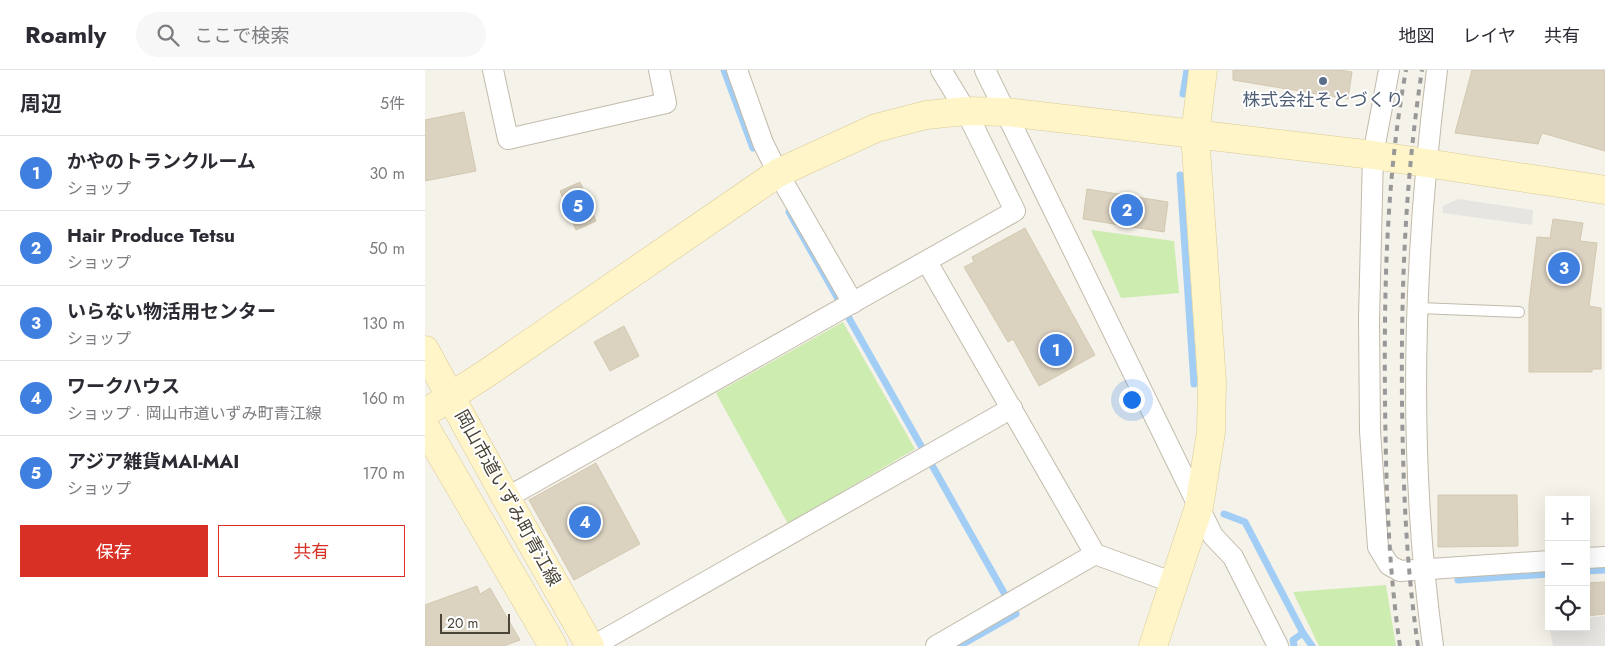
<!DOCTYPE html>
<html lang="ja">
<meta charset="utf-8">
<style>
body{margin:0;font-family:Jost,"Noto Sans JP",sans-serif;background:#f7f7f7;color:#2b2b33}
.controls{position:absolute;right:15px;bottom:15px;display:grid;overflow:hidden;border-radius:0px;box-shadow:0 5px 20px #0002}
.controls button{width:45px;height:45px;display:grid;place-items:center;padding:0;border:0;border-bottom:1px solid #e1e1e2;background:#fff;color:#2b2b33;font:25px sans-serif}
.scale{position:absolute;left:15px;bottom:12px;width:70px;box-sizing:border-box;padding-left:5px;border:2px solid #4a4437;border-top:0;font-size:14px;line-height:18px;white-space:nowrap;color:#4a4437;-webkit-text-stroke:4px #fff;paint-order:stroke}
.you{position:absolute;left:706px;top:329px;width:18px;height:18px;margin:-12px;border:4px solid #fff;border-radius:50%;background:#1a73e8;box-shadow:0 0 0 8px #1a73e833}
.badge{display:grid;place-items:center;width:32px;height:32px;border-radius:50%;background:#d93025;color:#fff;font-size:16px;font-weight:700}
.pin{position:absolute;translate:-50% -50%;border:2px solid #fff;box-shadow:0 1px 5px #0006}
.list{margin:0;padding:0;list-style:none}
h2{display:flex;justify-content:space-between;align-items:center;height:65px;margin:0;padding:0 20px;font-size:21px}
h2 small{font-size:16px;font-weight:400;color:#7c7c81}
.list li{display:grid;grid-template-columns:32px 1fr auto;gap:15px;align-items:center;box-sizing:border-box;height:75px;padding:0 20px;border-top:1px solid #e1e1e2}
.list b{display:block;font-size:19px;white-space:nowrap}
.list p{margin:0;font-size:16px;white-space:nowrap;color:#7c7c81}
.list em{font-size:16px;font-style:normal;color:#7c7c81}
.actions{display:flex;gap:10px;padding:15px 20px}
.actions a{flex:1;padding:11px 0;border:1px solid #d93025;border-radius:0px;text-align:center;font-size:18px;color:#d93025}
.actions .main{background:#d93025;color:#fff}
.icon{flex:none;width:28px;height:28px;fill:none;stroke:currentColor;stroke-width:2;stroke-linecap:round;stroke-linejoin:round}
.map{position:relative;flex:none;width:1180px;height:576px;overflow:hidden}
header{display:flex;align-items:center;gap:30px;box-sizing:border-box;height:70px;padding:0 25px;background:#fff;border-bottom:1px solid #e1e1e2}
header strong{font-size:24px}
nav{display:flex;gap:28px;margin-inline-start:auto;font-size:18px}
.search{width:350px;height:45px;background:#f7f7f7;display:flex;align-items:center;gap:12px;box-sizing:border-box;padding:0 18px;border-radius:28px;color:#7c7c81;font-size:19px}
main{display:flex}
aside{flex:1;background:#fff}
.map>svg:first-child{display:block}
</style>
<header>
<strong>Roamly</strong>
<div class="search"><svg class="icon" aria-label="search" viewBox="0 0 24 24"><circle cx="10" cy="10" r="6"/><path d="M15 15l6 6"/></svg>ここで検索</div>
<nav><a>地図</a><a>レイヤ</a><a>共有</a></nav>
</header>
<main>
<aside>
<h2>周辺<small>5件</small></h2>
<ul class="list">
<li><span class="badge" style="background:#3f7fe0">1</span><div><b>かやのトランクルーム</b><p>ショップ</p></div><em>30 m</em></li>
<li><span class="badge" style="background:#3f7fe0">2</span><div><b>Hair Produce Tetsu</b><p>ショップ</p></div><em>50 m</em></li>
<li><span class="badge" style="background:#3f7fe0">3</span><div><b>いらない物活用センター</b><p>ショップ</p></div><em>130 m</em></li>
<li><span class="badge" style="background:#3f7fe0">4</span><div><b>ワークハウス</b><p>ショップ · 岡山市道いずみ町青江線</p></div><em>160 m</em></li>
<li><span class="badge" style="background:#3f7fe0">5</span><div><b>アジア雑貨MAI-MAI</b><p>ショップ</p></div><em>170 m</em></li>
</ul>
<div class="actions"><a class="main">保存</a><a>共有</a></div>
</aside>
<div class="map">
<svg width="1180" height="576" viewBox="0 0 1180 576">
<rect width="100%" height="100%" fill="#f5f2e9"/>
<!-- green -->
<g fill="#cdecaf">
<polygon points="666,160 749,171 754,223 696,228"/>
<polygon points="418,252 490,379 363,454 291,323"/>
<polygon points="961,515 971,576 894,576 868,522"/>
</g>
<!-- parking -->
<g fill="#e7e5e1">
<polygon points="1033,129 1108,140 1107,155 1018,143 1018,136"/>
<polygon points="1180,546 1180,576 1128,576 1124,557 1161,557 1161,548"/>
</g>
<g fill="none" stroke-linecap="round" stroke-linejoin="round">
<!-- stream -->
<g stroke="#a2cef6" stroke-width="7">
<polyline points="299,0 328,78"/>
<polyline points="758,24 762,0"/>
<polyline points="755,105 769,314"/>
<polyline points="364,142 591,544 536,575"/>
<polyline points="799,444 820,452 878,563 887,576"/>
<polyline points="1161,501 1180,500"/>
<polyline points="1033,510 1124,504"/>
<polyline points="869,576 868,570 878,563"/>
</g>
</g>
<!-- building -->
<g fill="#dbd2c0" stroke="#d3c8b0">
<polygon points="808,0 915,0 927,2 923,29 808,10"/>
<polygon points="1047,0 1180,0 1180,81 1117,63 1113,74 1030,63"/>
<polygon points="39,42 51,101 0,111 0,50"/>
<polygon points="155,112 171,151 151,160 135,121"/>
<polygon points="662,119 743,132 739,162 658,149"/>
<polygon points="1128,149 1158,153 1155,171 1172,173 1164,236 1176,238 1176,299 1167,299 1167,302 1104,302 1104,234 1112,167 1125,168"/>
<polygon points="600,158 670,285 614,316 588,269 583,272 539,197 549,192 547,187"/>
<polygon points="199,256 214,286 185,301 169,272"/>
<polygon points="171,393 215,474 149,510 104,430"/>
<polygon points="1013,425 1092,425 1093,476 1013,477"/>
<polygon points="1180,512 1180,544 1161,546 1161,513"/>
<polygon points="52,516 55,524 65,518 95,570 79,576 0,576 0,535"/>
</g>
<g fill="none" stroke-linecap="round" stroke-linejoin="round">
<!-- lane casing -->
<g stroke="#c2bbab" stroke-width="12">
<polyline id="lane" points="994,238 1094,242"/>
</g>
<!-- street casing -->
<g stroke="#c2bbab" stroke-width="22">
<g id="street">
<polyline points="68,0 83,69 241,33 234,0"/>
<polyline points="312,0 338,73 353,103 428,233"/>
<polyline points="560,0 788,466 808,487 853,576"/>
<polyline points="964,0 948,85 944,249 945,361 953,477 964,495 975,501 1124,491"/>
<polyline points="502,192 670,484 749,513"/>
<polyline points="81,428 590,141 541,41 516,0"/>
<polyline points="1161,488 1180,487"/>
<polyline points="168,576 587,338"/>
<polyline points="511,576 670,484"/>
<path d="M1008,576C982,386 988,190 1012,0"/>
</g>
</g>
<!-- secondary casing -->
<g stroke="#d9cb96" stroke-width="29">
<g id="secondary">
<polyline points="0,280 81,428 165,576"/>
<polyline points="0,343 62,303 353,103 451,58 501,45 541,41 582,42 948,85 1180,120"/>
<polyline points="0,357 128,576"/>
<polyline points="728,576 774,437 786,362 787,312 770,64 778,0"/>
</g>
</g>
<!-- lane -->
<use href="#lane" stroke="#fff" stroke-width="10"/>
<!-- street -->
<use href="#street" stroke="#fff" stroke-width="20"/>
<!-- secondary -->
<use href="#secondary" stroke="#fff5c9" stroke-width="28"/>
<!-- rail -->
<g stroke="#989898" stroke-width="4" stroke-dasharray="6 6" stroke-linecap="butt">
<path d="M975,576C963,495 961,413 960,331C959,220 961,109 981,0"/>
<path d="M993,576C981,495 978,413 977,331C976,220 980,110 997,0"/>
</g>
</g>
<!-- markers -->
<circle fill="#5c6f8a" stroke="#fff" stroke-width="2" cx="898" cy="11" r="5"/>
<g text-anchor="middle" stroke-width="4" stroke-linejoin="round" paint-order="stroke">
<!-- service labels -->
<g font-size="18" fill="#4e5e75" stroke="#fff">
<text x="898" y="36">株式会社そとづくり</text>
</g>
<!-- street labels -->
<g font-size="18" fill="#4a4437" stroke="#fff">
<text transform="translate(83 428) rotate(61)" y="6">岡山市道いずみ町青江線</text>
</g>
</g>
</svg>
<div class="controls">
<button>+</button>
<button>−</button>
<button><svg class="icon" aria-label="locate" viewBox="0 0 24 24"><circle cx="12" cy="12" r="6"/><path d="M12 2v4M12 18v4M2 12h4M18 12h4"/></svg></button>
</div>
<div class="scale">20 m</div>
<div class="you"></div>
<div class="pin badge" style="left:631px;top:280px;background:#3f7fe0">1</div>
<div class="pin badge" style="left:702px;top:140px;background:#3f7fe0">2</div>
<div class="pin badge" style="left:1139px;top:198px;background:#3f7fe0">3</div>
<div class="pin badge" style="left:160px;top:452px;background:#3f7fe0">4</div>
<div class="pin badge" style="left:153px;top:136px;background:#3f7fe0">5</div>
</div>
</main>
